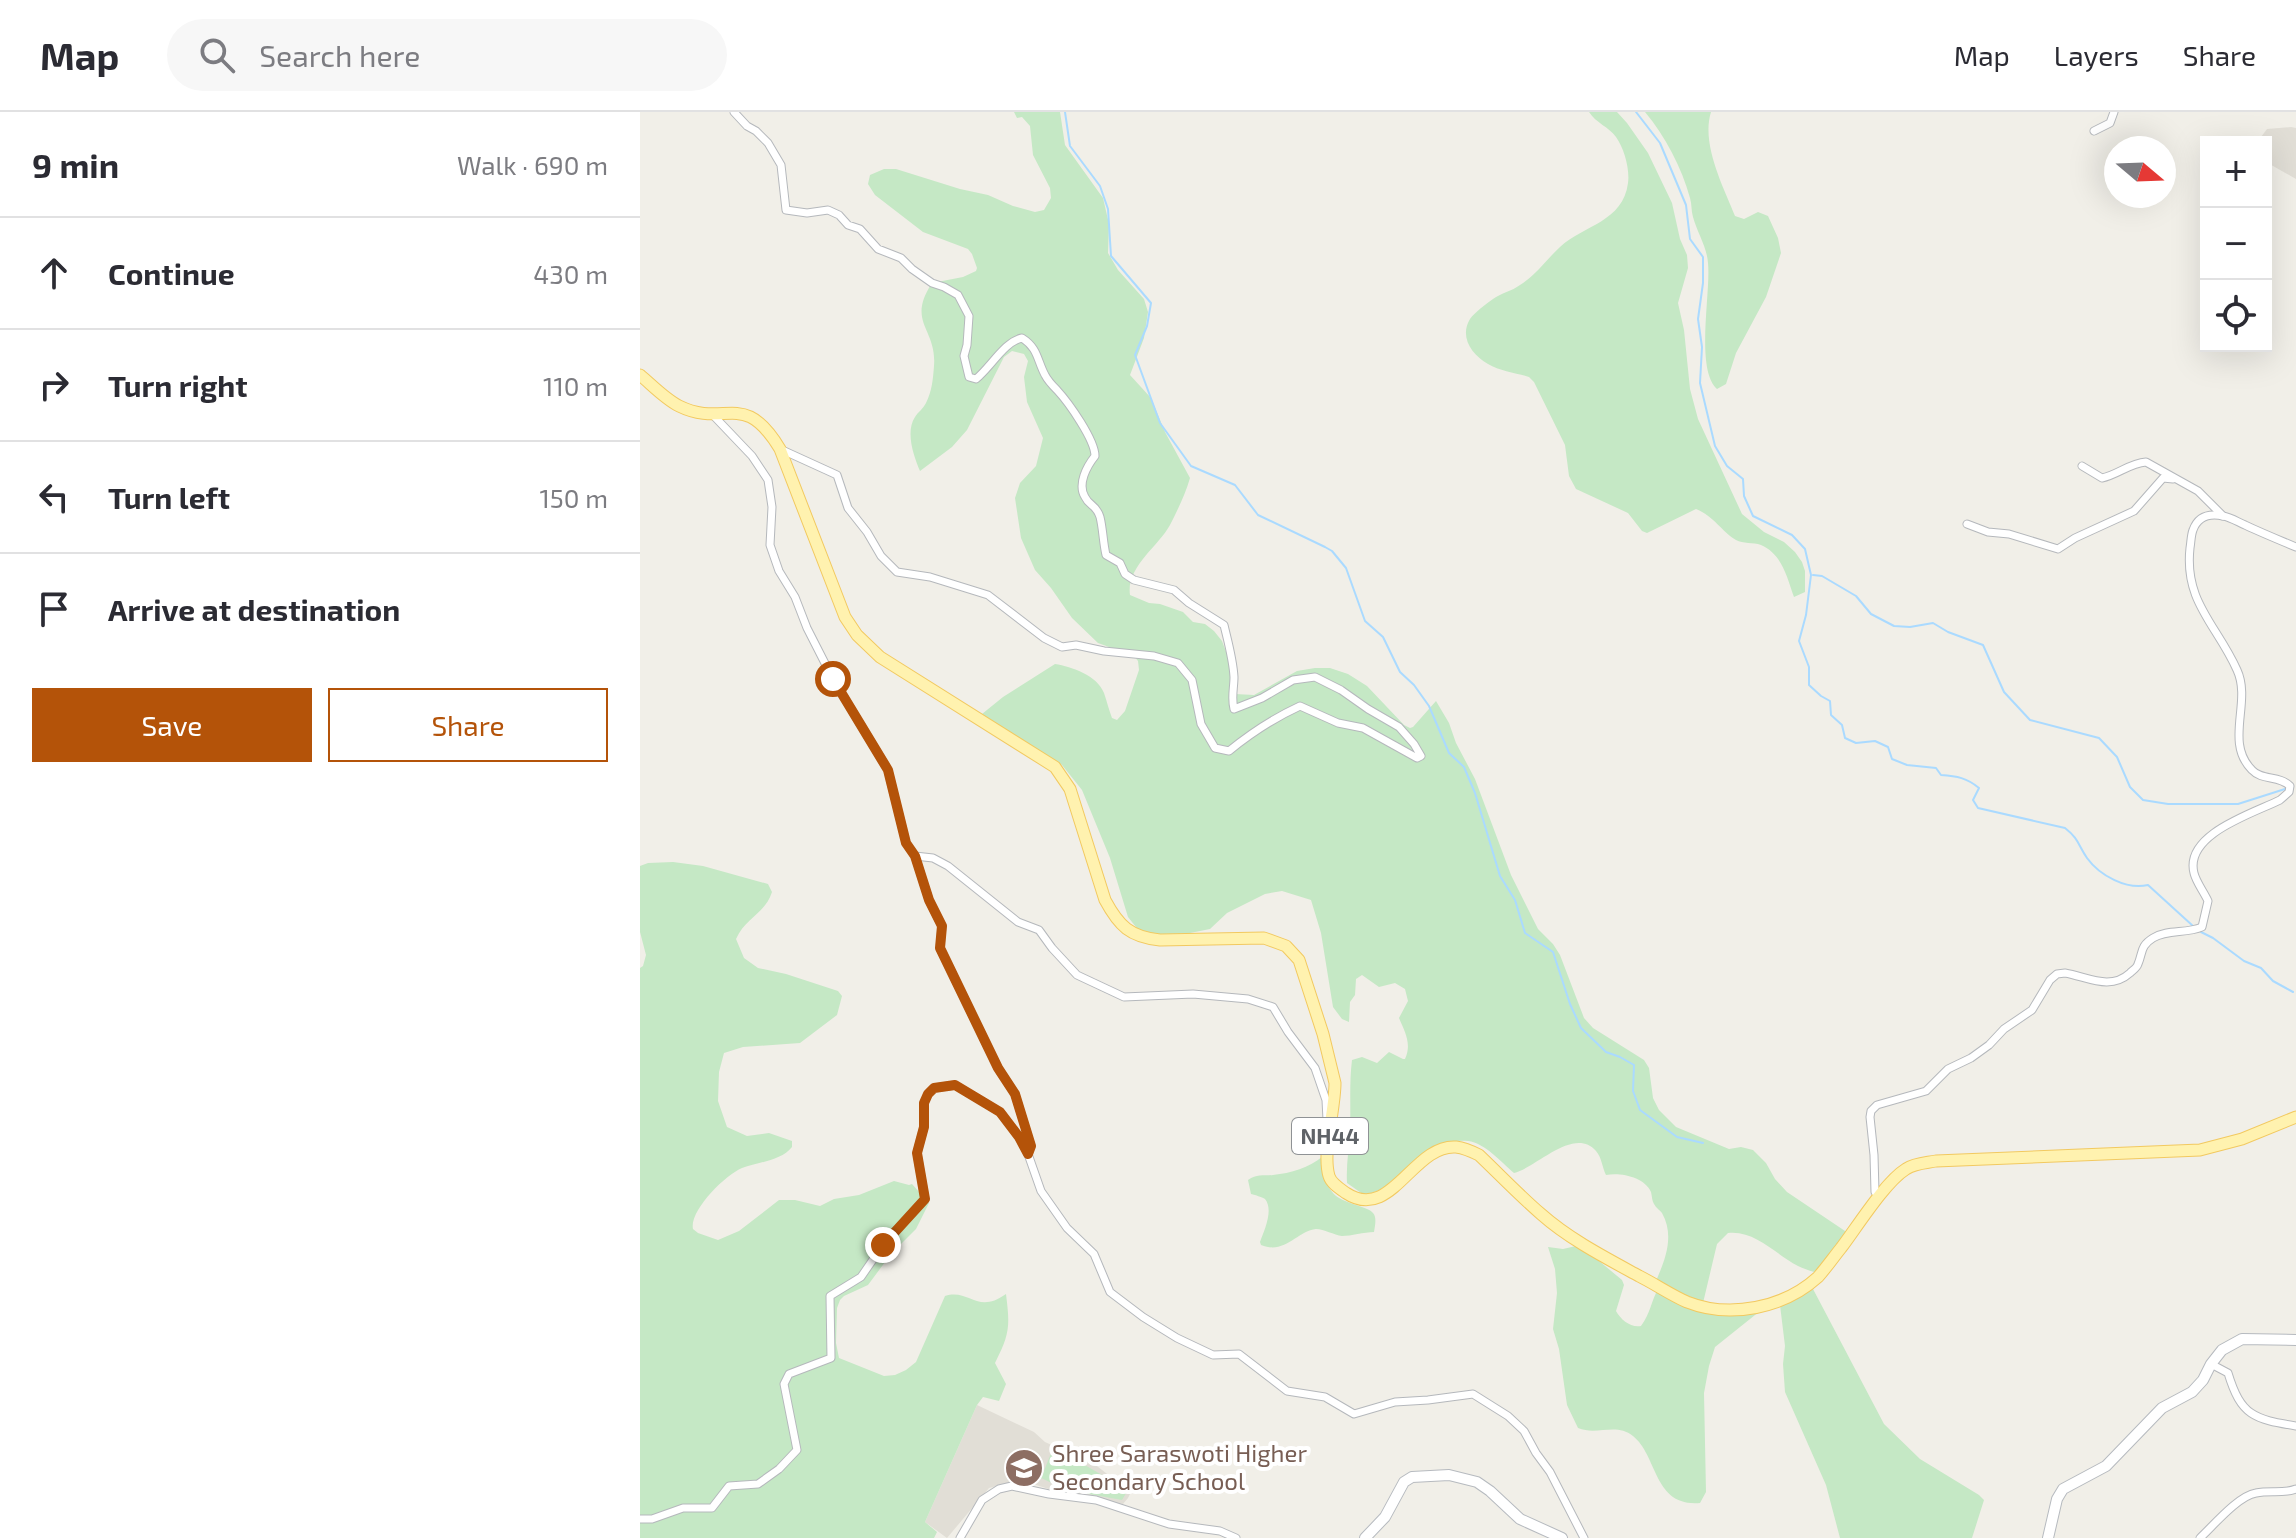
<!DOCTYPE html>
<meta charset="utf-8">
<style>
body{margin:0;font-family:"Exo 2",sans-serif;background:#f7f7f7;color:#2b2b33}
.controls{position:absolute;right:24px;top:24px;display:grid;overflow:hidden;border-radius:0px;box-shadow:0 8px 32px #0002}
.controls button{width:72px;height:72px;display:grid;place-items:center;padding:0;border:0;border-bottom:2px solid #e1e1e2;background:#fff;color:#2b2b33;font:40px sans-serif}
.compass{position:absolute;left:1464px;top:24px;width:72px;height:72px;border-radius:50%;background:#fff;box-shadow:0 8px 32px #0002;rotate:109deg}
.stop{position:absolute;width:24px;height:24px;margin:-18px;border:6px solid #b45309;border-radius:50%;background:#fff}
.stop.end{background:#b45309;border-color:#fff;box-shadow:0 2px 8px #0008}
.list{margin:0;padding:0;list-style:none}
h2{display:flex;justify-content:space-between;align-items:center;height:104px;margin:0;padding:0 32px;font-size:34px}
h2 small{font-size:26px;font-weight:400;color:#7c7c81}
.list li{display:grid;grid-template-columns:52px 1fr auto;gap:24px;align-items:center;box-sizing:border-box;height:112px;padding:0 32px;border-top:2px solid #e1e1e2}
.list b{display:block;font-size:30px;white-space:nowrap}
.list em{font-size:26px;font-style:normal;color:#7c7c81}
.actions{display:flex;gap:16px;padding:24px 32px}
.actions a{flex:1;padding:18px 0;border:2px solid #b45309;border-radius:0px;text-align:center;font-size:28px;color:#b45309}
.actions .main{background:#b45309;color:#fff}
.icon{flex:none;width:44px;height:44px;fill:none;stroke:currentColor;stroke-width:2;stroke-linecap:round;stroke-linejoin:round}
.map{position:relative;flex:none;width:1656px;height:1426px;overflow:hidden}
header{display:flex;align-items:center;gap:48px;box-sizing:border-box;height:112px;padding:0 40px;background:#fff;border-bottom:2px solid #e1e1e2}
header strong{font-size:38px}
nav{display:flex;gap:44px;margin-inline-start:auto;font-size:28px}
.search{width:560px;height:72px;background:#f7f7f7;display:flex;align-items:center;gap:20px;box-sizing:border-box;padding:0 28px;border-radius:44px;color:#7c7c81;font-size:30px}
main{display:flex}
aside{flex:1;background:#fff}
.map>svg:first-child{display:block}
</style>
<header>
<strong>Map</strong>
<div class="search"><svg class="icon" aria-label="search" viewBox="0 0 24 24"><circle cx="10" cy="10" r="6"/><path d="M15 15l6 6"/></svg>Search here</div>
<nav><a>Map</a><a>Layers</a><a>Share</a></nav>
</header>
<main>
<aside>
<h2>9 min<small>Walk · 690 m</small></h2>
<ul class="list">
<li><svg class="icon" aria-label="ahead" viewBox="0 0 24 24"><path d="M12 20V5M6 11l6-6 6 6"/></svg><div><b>Continue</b></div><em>430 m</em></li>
<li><svg class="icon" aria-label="right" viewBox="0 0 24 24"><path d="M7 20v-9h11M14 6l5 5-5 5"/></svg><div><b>Turn right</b></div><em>110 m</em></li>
<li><svg class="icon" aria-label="left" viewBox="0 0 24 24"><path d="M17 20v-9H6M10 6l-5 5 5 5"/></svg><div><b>Turn left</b></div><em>150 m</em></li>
<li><svg class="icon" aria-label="arrive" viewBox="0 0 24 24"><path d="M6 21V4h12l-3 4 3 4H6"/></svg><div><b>Arrive at destination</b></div></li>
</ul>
<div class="actions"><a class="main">Save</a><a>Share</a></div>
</aside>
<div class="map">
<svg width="1656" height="1426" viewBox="0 0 1656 1426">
<rect width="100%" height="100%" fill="#f1efe8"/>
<!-- education -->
<g fill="#e1ded6">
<polygon points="1651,15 1656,16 1656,67 1626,50 1626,30 1621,30 1621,25 1627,17"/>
<polygon points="337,1293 394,1320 405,1330 427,1340 439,1340 471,1365 493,1376 488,1386 483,1392 421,1381 381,1368 349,1376 307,1426 285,1410"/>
</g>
<!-- green -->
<g fill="#c5e8c5">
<path d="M374,0H420L425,33L463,86L469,112L468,141L478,158L504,187L508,200L504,226L490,263L511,286L525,320L550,366C545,383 538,397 530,413C518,435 486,455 490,483L509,491L520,492L543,500L553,510L565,512L574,519L582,529L588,545L595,582L614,583L657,559L675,556H690L708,562L727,574L764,613L770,616L773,615L796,589L809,611L816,631L835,667L871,763L898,817L913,832L920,843L944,906L953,916L1004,948L1009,956L1013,986L1019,998L1036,1015L1089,1037L1101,1035L1113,1038L1126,1051L1135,1067L1147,1080L1208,1121L1177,1161C1171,1159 1164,1157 1158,1154C1135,1142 1115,1118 1088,1121L1077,1132L1063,1191L1016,1169C1025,1148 1035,1124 1022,1101C1020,1098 1016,1096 1014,1092C1012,1089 1012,1084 1011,1080C1005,1065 980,1060 966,1063C962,1055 962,1046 956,1039C934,1014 896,1056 874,1061C862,1051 845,1031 828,1029C802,1026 779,1045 761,1061C746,1073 743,1079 724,1083L707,1071C706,1053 709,1037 710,1019C711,995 709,971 712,948L722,945L737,951L749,940L763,947H765C772,932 765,920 759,906L768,889L765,877L755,871L739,875L722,863L716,867L715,883L710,890L709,910L702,907L693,895L681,821L671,788L642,779L625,782L587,801L570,817L520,827L500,820L488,805L470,746L442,678L422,653L342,602L363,585L415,552C432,555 457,563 464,581C467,590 469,598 472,606L477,608L485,599L499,558L498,549L494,544L458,531L432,506L411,476L395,458L381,426L375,386L380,371L396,354L403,326L387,290L384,265L388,249L384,242L372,239L364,245L327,318L312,335L280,359C274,345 265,320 275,305C278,300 283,297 286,291C292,279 293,267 294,254C297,216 266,211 292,171L323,165L336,159L337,156L332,142L328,137L283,120L235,83L228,72L230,63L244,57H256L320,77L348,83L373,94L395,100L404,98L411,86L410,76L393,43L390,14L382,5L377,6Z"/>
<path d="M949,0H977L987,11L1008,41L1032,91L1040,127L1047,143L1048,156L1038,191L1044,218L1050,277L1058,307L1102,402L1124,420L1144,430L1155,440L1162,450L1165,459V480L1154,485C1147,465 1142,442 1121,433C1113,430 1103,432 1096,428C1081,419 1075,405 1056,397L1007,421L1002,419L988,401L936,377L929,364L925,333L894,270L889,265C876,261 860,259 848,252C832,243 819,225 830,207C835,200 846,192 853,187C861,181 872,179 880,173C896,163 906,148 920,135C944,113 983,110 988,71C990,57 984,36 976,25C969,15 956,11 949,0Z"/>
<path d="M1005,0H1071C1061,32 1083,74 1095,104L1104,107L1118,100L1128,104L1138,126L1141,141L1126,185L1096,241L1086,272L1077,277C1055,257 1071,181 1068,151C1067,135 1057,120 1053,105C1051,99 1052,92 1050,86C1042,56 1025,24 1005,0Z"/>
<path d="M33,750L63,754L128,772L132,780C125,802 106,805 96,827L104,846L118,856L146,862L198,879L202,884L197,903L160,931L103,935L84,941L79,960L78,989L87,1015L107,1024L129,1021L152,1029V1035C141,1049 118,1050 102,1056C85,1063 49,1099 53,1117L58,1121L78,1128L99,1119L139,1088H155L180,1094L194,1087L219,1083L254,1069L269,1073L272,1072L289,1091L276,1117L251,1142L228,1173L204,1184L200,1188L197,1196L196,1231L199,1246L244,1264L255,1263L266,1258L276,1250L305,1184C329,1176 337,1203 366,1182C370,1214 370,1222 355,1251L366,1272L359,1289L343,1285L337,1293L285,1410L297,1420L294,1426H0V856L3,854L6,843L0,820V754L8,751Z"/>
<path d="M683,1044C684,1056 684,1072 693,1081C702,1092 728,1094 733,1101C737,1105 735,1114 734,1120C724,1120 711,1124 702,1124C694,1123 684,1117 676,1117C657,1119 645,1143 621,1133L620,1130C624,1119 634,1098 625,1087C624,1086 613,1082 611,1082L608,1068C617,1062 623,1064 633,1063C651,1061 669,1056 683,1044Z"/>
<path d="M936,1134L953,1144L982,1168L984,1173L976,1199C981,1208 991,1216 1001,1214C1010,1202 1011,1190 1018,1177L1060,1200L1087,1204L1120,1199L1075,1235L1069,1254L1064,1281L1066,1380L1060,1391C1013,1395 1018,1344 993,1324C976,1310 957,1324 938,1316L927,1293L919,1237L913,1217L917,1181L915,1157L908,1135L923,1137Z"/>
<polygon points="1173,1177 1244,1312 1280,1347 1339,1383 1344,1388 1332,1426 1200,1426 1186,1373 1145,1280 1143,1252 1145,1234 1140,1193 1155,1188"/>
<polygon points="412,1339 432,1347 431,1349 441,1353 443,1352 488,1378 482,1388 427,1378 401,1366"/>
</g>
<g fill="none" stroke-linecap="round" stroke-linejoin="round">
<!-- stream -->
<g stroke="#aadaff" stroke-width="2">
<polyline points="425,0 430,34 460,74 468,97 471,144 511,191 507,214 495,243 520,311 551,354 595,373 618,403 685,435 692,439 706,456 725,509 743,525 760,560 774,573 789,594 809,641 824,655 835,681 860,764 875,788 885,821 913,840 930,892 941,916 966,940 980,945 994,953 993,979 1000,998 1037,1025 1063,1031"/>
<path d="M996,0L1020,31L1046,93L1050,127L1063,145V171L1058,207L1062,235L1060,271L1075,334L1087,354L1103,367L1104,384L1113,404L1152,423L1165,437L1171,463L1166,503L1159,529L1169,555V573L1181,584L1190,589L1191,603L1202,613L1205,626L1216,631L1235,629L1248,635L1252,647L1267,653L1296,656L1301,663C1317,664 1327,666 1339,676L1333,688L1338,696L1425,716C1439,727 1438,733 1447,746C1460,764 1487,778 1508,773L1553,814"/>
<polyline points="1173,463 1182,464 1216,484 1231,502 1254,514 1270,515 1293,511 1308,520 1343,533 1364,580 1390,608 1459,626 1477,645 1490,675 1503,688 1528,692 1598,692 1645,677"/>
<polyline points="1561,820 1573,826 1604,849 1621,856 1633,869 1653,880"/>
</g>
<!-- minor casing -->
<g stroke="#b5b8bc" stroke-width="9">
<g id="minor">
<path d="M94,0L107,14L116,19L128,31L141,53L146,98L167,101L188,98L199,103L208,113L220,117L238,137L261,146L272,157L292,171L304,175L318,183L329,204L327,233L324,244L329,265L336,267C350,256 365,229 382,226C398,236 397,248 405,263C408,269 412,273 417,278C429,291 455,328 455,344C447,354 437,372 445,385C449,394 456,392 460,405C463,417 463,430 466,443L480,451L485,462L494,468L534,478L549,491L584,513C588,530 593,547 594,565C594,576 591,586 594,597L622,586L653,568L675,565L701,578L728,597L759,615L774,632L781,644L777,646L723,616L698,611L660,594C634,606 611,621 589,639L575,636L561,612L552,568L538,551L514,544L464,539L436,533L422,535L404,526L348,483L290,465L257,460L241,444L227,420L208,396L197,363L140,337"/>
<polyline points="1454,19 1470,11 1474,0"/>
<polyline points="71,301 112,344 128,368 132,395 130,433 139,459 155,485 167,516 193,567 248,658 266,731 275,744 293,746 308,754 378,810 399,818 412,836 437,863 484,885 553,882 608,887 633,895 648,920 675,956 686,988 687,1008"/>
<path d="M1442,354L1462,366C1477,363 1490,351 1506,350L1558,379L1583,404"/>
<polyline points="1327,412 1348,420 1369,422 1418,437 1435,426 1494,399 1523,366 1533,367"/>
<polyline points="275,744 289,788 302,814 300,836 358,956 375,982 391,1034 388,1042"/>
<path d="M1239,1085L1235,1080L1234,1043L1230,1005L1231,999L1237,993L1286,979L1308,957L1331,946L1349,933L1364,917L1392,898L1410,868L1417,862L1425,861C1448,865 1470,879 1490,861C1493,858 1497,856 1498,852C1503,840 1500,834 1513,826C1528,817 1546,822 1562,815L1568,789C1564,780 1556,770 1554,761C1544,722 1614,701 1640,688L1649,680L1650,674C1639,663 1622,669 1612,658C1584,630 1612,590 1597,558C1577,513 1544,490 1550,436C1551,430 1551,423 1553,418C1558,404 1569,401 1583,404C1590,405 1598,410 1605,413C1622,421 1639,428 1656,435"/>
<path d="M1571,1252L1588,1261C1601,1304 1614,1307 1656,1314"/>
<polyline points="0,1407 12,1407 43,1396 72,1396 89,1374 118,1372 139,1357 157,1338 144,1272 149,1262 191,1246 190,1184 221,1165 243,1133 285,1087 277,1041 284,1015 284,991 288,982 294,976 315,973 360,1000 379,1025 388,1042 401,1079 427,1116 454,1142 470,1180 503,1205 537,1226 573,1243 599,1242 647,1279 685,1285 714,1302 755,1290 788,1288 833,1282 868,1304 884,1319 896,1341 910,1360 944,1426"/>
<polyline points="320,1426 342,1388 359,1377 372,1374 409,1382 456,1388 529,1412 580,1419 596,1426"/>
<path d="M1560,1426C1574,1413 1598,1384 1616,1381C1630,1378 1644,1382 1656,1377"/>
</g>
</g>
<!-- secondary casing -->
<g stroke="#b6babf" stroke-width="12">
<g id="secondary">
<polyline points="725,1426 745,1405 764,1370 772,1365 809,1363 837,1370 850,1379 880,1407 922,1426"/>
<polyline points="1408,1426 1417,1387 1423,1377 1466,1354 1522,1296 1552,1280 1563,1268 1571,1252 1582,1238 1602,1227 1656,1228"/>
</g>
</g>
<!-- primary casing -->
<g stroke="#f2c960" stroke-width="13">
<path id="primary" d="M0,263C12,273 25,287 39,294C86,317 103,276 140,337L205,505L217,523L240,545L415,655L430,677L465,788C479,814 490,825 520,828L624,826L646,834L659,848L683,922L695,971C695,998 682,1040 689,1064C691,1071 699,1076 706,1081C751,1111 773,1032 816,1035C824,1036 833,1040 839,1043C860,1063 880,1084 901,1102C929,1127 966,1146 999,1164C1015,1172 1031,1183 1047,1190C1090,1207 1144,1196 1178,1165C1186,1156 1193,1146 1201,1136C1217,1115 1245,1070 1266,1057C1275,1051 1286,1051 1296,1049L1560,1038L1602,1027L1656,1005"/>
</g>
<!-- minor -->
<use href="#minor" stroke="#fff" stroke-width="7"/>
<!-- secondary -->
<use href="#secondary" stroke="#fff" stroke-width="10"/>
<!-- primary -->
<use href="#primary" stroke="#fff2af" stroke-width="11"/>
</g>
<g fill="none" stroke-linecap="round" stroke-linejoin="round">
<!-- route -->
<polyline stroke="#b45309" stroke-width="10" points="193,567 248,658 266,731 275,744 289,788 302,814 300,836 358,956 375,982 391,1034 388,1042 379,1025 360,1000 315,973 294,976 288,982 284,991 284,1015 277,1041 285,1087 243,1133"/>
</g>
<!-- icons -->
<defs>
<g id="school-disc" transform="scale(2)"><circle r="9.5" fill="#8d6e63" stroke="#fff"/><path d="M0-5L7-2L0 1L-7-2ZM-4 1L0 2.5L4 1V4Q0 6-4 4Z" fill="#fff"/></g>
</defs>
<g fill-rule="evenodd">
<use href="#school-disc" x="384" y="1356"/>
</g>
<g text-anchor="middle" stroke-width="8" stroke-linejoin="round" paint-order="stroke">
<!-- shield labels -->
<rect fill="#fff" stroke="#8f9295" stroke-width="2" x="652" y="1006" width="76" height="36" rx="6"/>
<g font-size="22" font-weight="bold" fill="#5f6368">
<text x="690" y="1032">NH44</text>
</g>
<!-- education labels -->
<g font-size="24" fill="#785e54" stroke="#fff" text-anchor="start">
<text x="412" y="1350">Shree Saraswoti Higher<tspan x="412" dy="28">Secondary School</tspan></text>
</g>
</g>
</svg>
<div class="controls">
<button>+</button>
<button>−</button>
<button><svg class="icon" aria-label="locate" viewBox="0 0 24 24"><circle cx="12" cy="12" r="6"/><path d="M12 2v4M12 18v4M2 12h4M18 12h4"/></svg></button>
</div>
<svg class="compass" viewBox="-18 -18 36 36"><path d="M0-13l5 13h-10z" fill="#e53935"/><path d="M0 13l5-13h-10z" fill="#7c7c81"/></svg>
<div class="stop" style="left:193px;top:567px"></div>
<div class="stop end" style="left:243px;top:1133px"></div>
</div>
</main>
